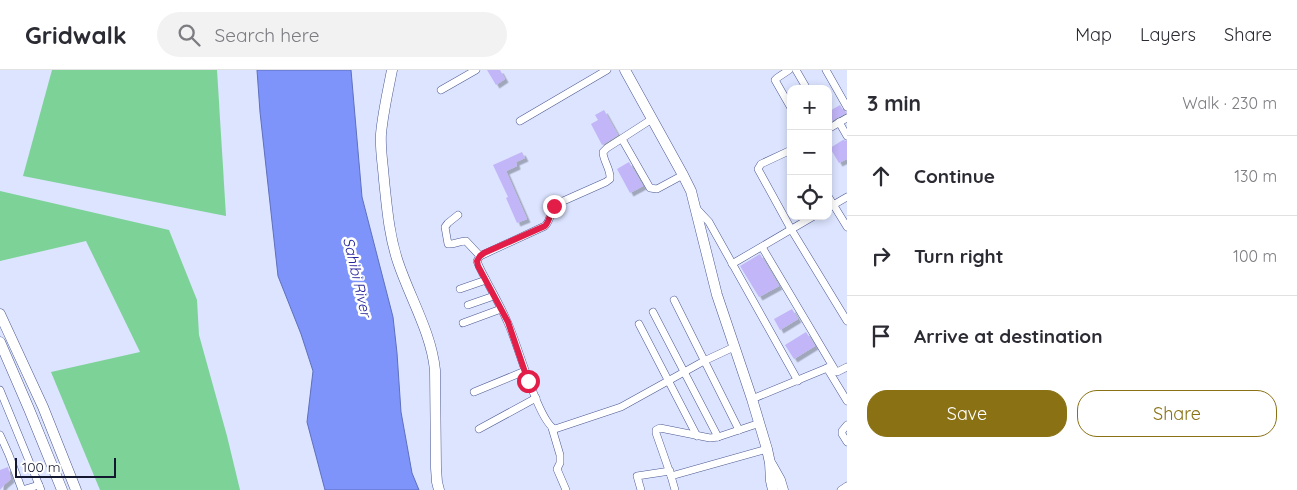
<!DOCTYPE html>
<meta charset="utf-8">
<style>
body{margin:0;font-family:Quicksand,sans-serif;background:#f2f2f3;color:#2b2b33}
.controls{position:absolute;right:15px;top:15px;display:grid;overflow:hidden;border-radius:10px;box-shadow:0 2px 8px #0003}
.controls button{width:45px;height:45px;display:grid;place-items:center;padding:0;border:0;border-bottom:1px solid #e1e1e2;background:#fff;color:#2b2b33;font:25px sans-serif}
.scale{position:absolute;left:15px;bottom:12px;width:101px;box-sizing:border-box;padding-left:5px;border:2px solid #131830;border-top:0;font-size:14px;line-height:18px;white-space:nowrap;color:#131830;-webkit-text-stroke:4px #fff;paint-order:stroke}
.stop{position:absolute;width:15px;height:15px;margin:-11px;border:4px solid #e11d48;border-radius:50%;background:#fff}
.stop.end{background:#e11d48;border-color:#fff;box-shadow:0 1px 5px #0008}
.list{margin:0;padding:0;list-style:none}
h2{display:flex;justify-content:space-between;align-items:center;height:65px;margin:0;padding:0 20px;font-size:21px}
h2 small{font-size:16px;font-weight:400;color:#7c7c81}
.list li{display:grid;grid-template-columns:32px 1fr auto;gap:15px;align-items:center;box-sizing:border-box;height:80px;padding:0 20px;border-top:1px solid #e1e1e2}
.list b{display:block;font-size:19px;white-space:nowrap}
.list em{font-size:16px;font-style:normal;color:#7c7c81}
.actions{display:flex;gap:10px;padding:15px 20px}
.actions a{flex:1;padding:11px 0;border:1px solid #8a7214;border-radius:20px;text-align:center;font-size:18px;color:#8a7214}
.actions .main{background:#8a7214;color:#fff}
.icon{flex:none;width:28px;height:28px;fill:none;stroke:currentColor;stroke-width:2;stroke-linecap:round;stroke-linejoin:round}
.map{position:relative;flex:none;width:847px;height:420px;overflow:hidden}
header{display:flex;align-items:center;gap:30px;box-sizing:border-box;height:70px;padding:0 25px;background:#fff;border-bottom:1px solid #e1e1e2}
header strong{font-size:24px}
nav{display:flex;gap:28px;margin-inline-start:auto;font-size:18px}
.search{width:350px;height:45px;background:#f2f2f3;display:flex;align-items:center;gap:12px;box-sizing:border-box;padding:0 18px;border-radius:28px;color:#7c7c81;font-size:19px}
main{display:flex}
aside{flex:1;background:#fff}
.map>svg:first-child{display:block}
</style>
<header>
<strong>Gridwalk</strong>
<div class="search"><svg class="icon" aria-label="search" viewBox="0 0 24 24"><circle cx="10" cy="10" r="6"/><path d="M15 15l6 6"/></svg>Search here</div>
<nav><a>Map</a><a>Layers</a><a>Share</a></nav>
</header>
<main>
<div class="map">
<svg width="847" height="420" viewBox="0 0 847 420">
<defs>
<filter id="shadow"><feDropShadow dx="3.5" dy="3.5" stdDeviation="0" flood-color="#0004"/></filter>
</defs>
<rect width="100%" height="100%" fill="#dce4ff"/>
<!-- green -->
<g fill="#7cd297">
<polygon points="52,0 217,0 226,146 23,106"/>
<polygon points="0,121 169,160 197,230 199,265 227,366 240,420 100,420 51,302 140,282 86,171 0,191"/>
</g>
<!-- water -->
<polygon fill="#7e94fa" stroke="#5e6fbd" points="257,0 351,0 362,127 393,247 397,283 401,342 412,403 419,420 325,420 307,352 313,301 301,264 278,206 260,42"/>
<!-- building -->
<g fill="#c2b5f8" filter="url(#shadow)">
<polygon points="487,0 500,0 505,9 496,15"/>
<polygon points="840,35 843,40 847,43 831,51 828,46 828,42"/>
<polygon points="604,40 618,65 602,75 591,54 598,50 595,45"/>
<polygon points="843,70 847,71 847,89 839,93 830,78"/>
<polygon points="522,82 525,88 516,92 517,96 506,101 527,149 517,153 506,128 508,127 493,95"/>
<polygon points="629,92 643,116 630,123 617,99"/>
<polygon points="760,184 779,216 759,227 740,196"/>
<polygon points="792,239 798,249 780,260 774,249"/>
<polygon points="806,262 815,276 794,289 785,275"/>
<polygon points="8,397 11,409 5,414 0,420 0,400"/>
</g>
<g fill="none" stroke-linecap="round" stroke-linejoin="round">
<!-- street casing -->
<g stroke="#4a5791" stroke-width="8">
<g id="street">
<polyline points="789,0 777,8 775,10 791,38"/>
<polyline points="796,0 807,19"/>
<polyline points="826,0 847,37"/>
<polyline points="441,20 476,0"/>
<path d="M652,49L607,78L603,82C603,91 611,99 610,109L606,112L561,132C560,132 555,136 554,137C549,142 552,149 545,156L480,186L477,191L479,196C488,215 499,232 507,251C517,270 538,352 555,359L621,337L704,291L734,277"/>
<polyline points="520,51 607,0"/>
<polyline points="839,52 847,66"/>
<polyline points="828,59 847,48"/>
<polyline points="622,69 650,118 657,119 683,105"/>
<polyline points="791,80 761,94 758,99 791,159 847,251"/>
<polyline points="828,126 847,157"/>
<polyline points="695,137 709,152 798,311"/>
<polyline points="828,138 847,127"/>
<path d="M458,145L448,153L445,157L448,174C453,175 460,171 466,171L480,186"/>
<polyline points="762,177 835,300 837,302 847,297"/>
<polyline points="732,194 814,146"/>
<polyline points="460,219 486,210"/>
<polyline points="674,230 739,360"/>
<polyline points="468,235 494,226"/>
<polyline points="653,242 718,367"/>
<polyline points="463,253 501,239"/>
<polyline points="639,254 697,366"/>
<polyline points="827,298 847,331"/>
<polyline points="0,320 41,420"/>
<polyline points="474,322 525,301"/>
<polyline points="752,329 832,296"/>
<polyline points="760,353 718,367 710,368 660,358 656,360 656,363 671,406 767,379"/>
<polyline points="847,355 842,361 842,364 847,372"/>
<polyline points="552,358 560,385 560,393 557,399 566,420"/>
<polyline points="479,359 536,328"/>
<polyline points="0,365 9,385 22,420 39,415"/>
<polyline points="671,406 675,420"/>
<polyline points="641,420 637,406 670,401"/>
<polyline points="841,420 847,416"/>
</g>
</g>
<!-- secondary casing -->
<g stroke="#4a5791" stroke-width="11">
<g id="secondary">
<path d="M392,0C388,21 383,42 381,64C380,79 383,95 384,110C387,138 389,165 398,192C410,228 431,262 435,300L436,398L437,412L439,420"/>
<polyline points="625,0 683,105 691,121 717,225 752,329 767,379 770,393 771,411 773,420"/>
<polyline points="0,244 43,337 76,420"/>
<polyline points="0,272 29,339 62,420"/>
<polyline points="771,394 780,410 783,420"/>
</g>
</g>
<!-- street -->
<use href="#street" stroke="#fff" stroke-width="7"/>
<!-- secondary -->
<use href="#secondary" stroke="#fff" stroke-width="10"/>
</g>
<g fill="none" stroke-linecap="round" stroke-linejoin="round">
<!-- route -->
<path stroke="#e11d48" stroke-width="6" d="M528,311L508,252L478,196L477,191L480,186L484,183L545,156C551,150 549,142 554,136"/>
</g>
<g text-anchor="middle" stroke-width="5" stroke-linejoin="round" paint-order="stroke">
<!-- water labels -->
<g font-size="15" font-style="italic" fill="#27259b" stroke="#fff">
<text transform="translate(357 207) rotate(77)" y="5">Sahibi River</text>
</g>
</g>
</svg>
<div class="controls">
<button>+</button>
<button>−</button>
<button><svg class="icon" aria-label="locate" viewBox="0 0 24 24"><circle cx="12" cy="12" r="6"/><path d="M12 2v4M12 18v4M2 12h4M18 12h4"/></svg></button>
</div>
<div class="scale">100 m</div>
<div class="stop" style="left:528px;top:311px"></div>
<div class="stop end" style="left:554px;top:136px"></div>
</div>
<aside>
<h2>3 min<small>Walk · 230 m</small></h2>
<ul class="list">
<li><svg class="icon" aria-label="ahead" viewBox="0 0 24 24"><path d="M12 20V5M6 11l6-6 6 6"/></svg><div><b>Continue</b></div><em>130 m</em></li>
<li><svg class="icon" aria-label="right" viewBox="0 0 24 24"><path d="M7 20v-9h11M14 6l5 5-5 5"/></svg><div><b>Turn right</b></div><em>100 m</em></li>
<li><svg class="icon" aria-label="arrive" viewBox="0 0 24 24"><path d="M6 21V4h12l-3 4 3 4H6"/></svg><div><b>Arrive at destination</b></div></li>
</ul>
<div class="actions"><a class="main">Save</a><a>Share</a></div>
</aside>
</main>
